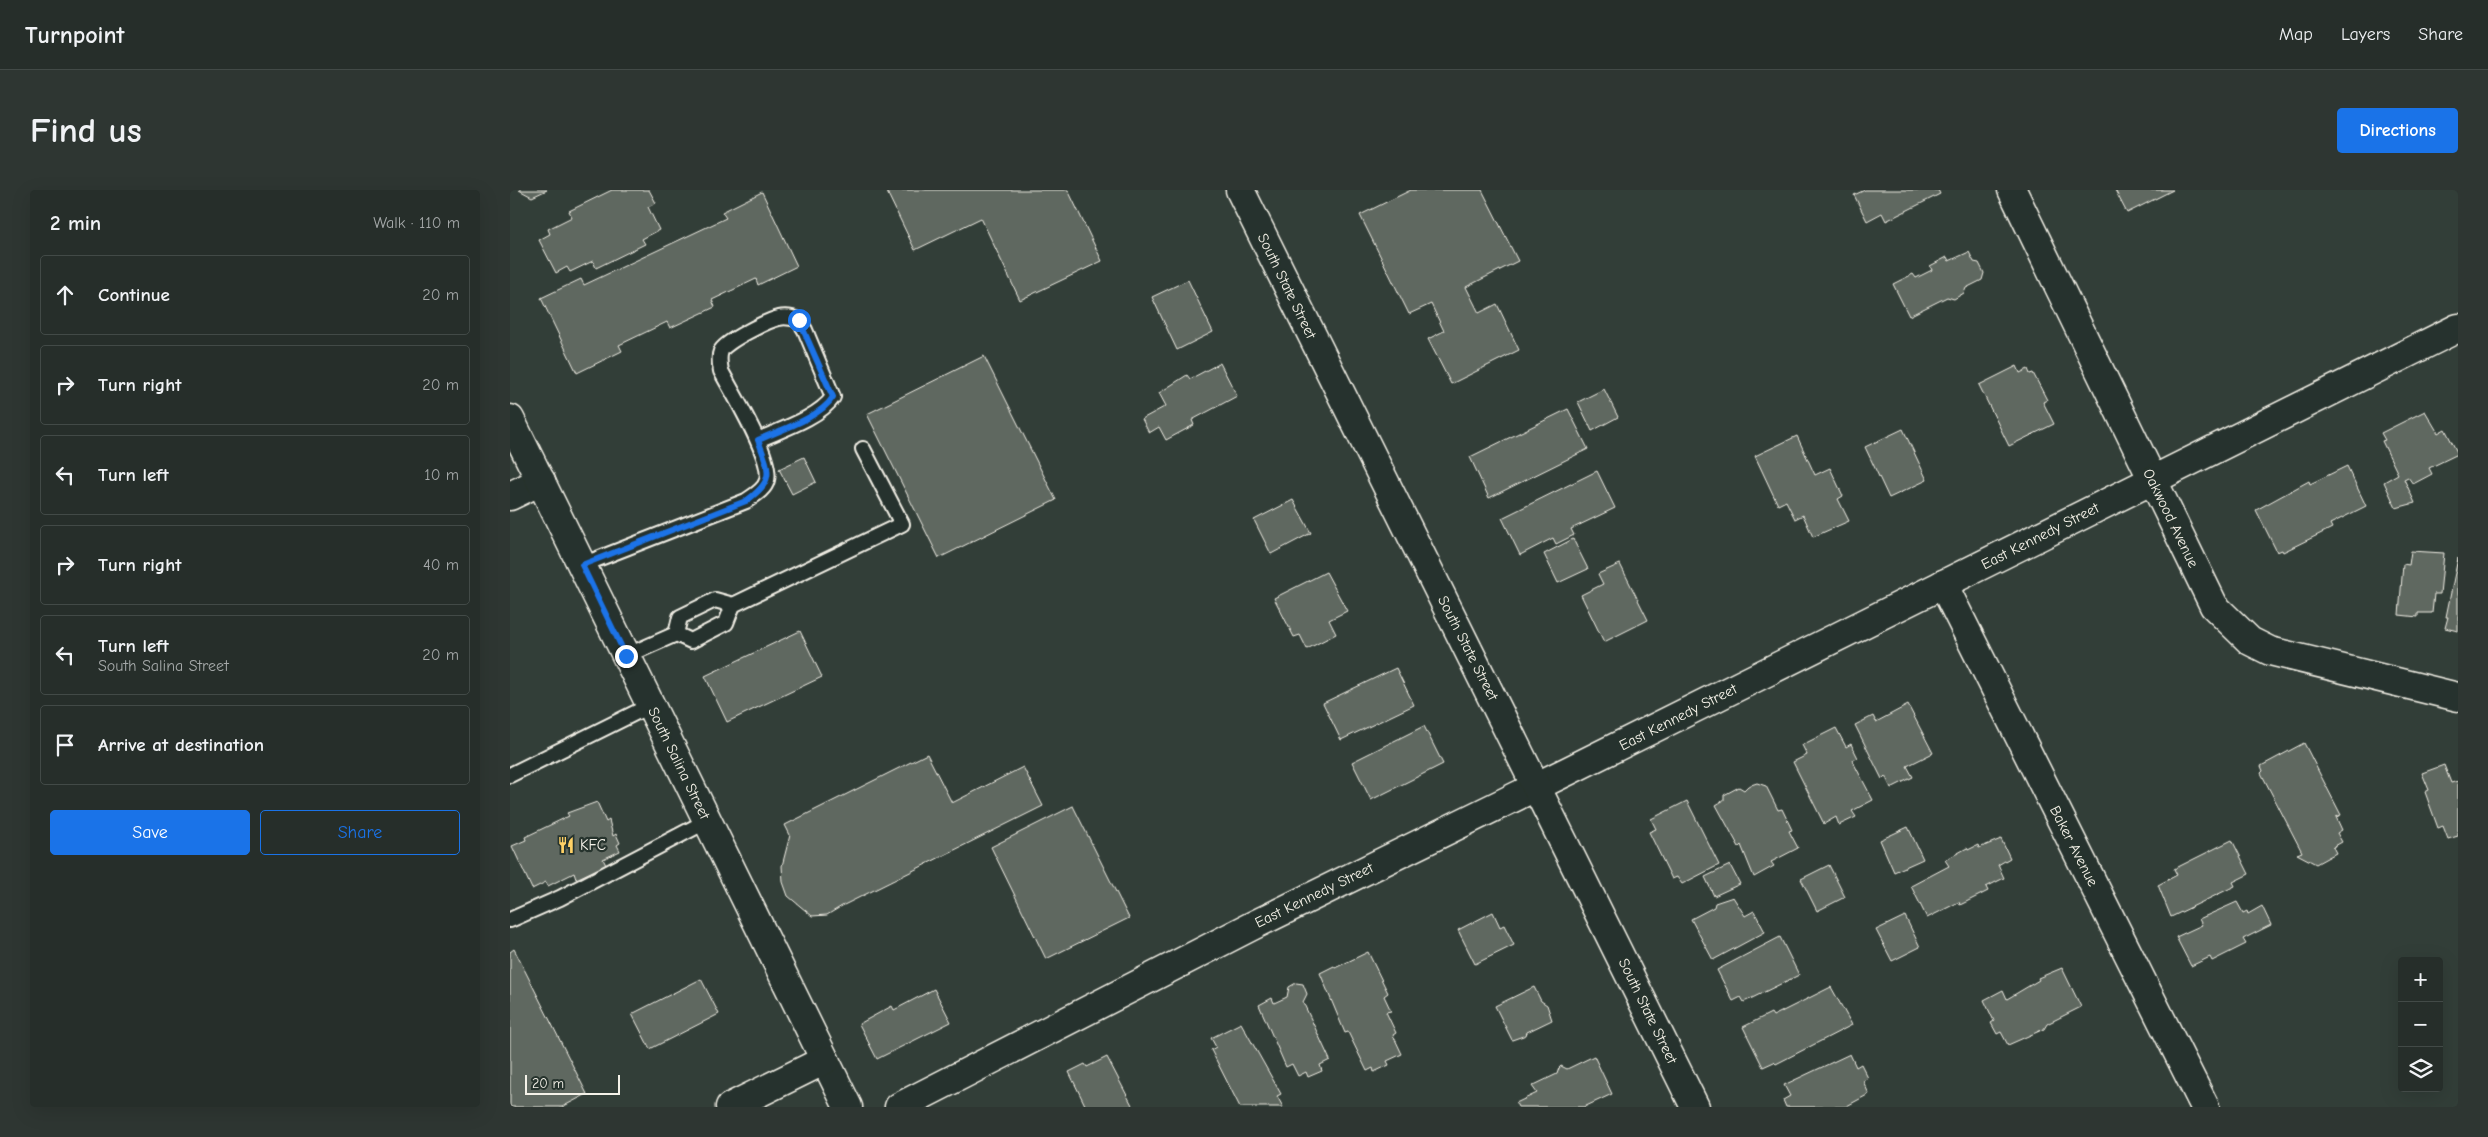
<!DOCTYPE html>
<meta charset="utf-8">
<style>
body{margin:0;font-family:"Comic Neue",sans-serif;background:#2e3632;color:#f1f3f6}
.controls{position:absolute;right:15px;bottom:15px;display:grid;overflow:hidden;border-radius:5px;box-shadow:0 5px 20px #0002}
.controls button{width:45px;height:45px;display:grid;place-items:center;padding:0;border:0;border-bottom:1px solid #424a47;background:#262e2a;color:#f1f3f6;font:25px sans-serif}
.scale{position:absolute;left:15px;bottom:12px;width:95px;box-sizing:border-box;padding-left:5px;border:2px solid #f4f1e8;border-top:0;font-size:14px;line-height:18px;white-space:nowrap;color:#f4f1e8;-webkit-text-stroke:4px #26332d;paint-order:stroke}
.stop{position:absolute;width:15px;height:15px;margin:-11px;border:4px solid #1a73e8;border-radius:50%;background:#fff}
.stop.end{background:#1a73e8;border-color:#fff;box-shadow:0 1px 5px #0008}
.list{margin:0;padding:0;list-style:none}
h2{display:flex;justify-content:space-between;align-items:center;height:65px;margin:0;padding:0 20px;font-size:21px}
h2 small{font-size:16px;font-weight:400;color:#a4a8a8}
.list li{display:grid;grid-template-columns:32px 1fr auto;gap:15px;align-items:center;box-sizing:border-box;height:80px;margin:0 10px 10px;padding:0 10px;border:1px solid #424a47;border-radius:5px}
.list b{display:block;font-size:19px;white-space:nowrap}
.list p{margin:0;font-size:16px;white-space:nowrap;color:#a4a8a8}
.list em{font-size:16px;font-style:normal;color:#a4a8a8}
.actions{display:flex;gap:10px;padding:15px 20px}
.actions a{flex:1;padding:11px 0;border:1px solid #1a73e8;border-radius:5px;text-align:center;font-size:18px;color:#1a73e8}
.actions .main{background:#1a73e8;color:#fff}
.icon{flex:none;width:28px;height:28px;fill:none;stroke:currentColor;stroke-width:2;stroke-linecap:round;stroke-linejoin:round}
.map{position:relative;flex:none;width:1948px;height:917px;overflow:hidden;border-radius:5px}
header{display:flex;align-items:center;gap:30px;box-sizing:border-box;height:70px;padding:0 25px;background:#262e2a;border-bottom:1px solid #424a47}
header strong{font-size:24px}
nav{display:flex;gap:28px;margin-inline-start:auto;font-size:18px}
.intro{display:flex;align-items:center;justify-content:space-between;box-sizing:border-box;height:120px;padding:0 30px}
h1{margin:0;font-size:35px}
.button{padding:12px 22px;border-radius:5px;background:#1a73e8;color:#fff;font-size:18px;font-weight:700}
main{display:flex;gap:30px;padding:0 30px}
aside{flex:1;background:#262e2a;border-radius:5px;box-shadow:0 5px 20px #0002}
.map>svg:first-child{display:block}
</style>
<header>
<strong>Turnpoint</strong>
<nav><a>Map</a><a>Layers</a><a>Share</a></nav>
</header>
<div class="intro"><h1>Find us</h1><a class="button">Directions</a></div>
<main>
<aside>
<h2>2 min<small>Walk · 110 m</small></h2>
<ul class="list">
<li><svg class="icon" aria-label="ahead" viewBox="0 0 24 24"><path d="M12 20V5M6 11l6-6 6 6"/></svg><div><b>Continue</b></div><em>20 m</em></li>
<li><svg class="icon" aria-label="right" viewBox="0 0 24 24"><path d="M7 20v-9h11M14 6l5 5-5 5"/></svg><div><b>Turn right</b></div><em>20 m</em></li>
<li><svg class="icon" aria-label="left" viewBox="0 0 24 24"><path d="M17 20v-9H6M10 6l-5 5 5 5"/></svg><div><b>Turn left</b></div><em>10 m</em></li>
<li><svg class="icon" aria-label="right" viewBox="0 0 24 24"><path d="M7 20v-9h11M14 6l5 5-5 5"/></svg><div><b>Turn right</b></div><em>40 m</em></li>
<li><svg class="icon" aria-label="left" viewBox="0 0 24 24"><path d="M17 20v-9H6M10 6l-5 5 5 5"/></svg><div><b>Turn left</b><p>South Salina Street</p></div><em>20 m</em></li>
<li><svg class="icon" aria-label="arrive" viewBox="0 0 24 24"><path d="M6 21V4h12l-3 4 3 4H6"/></svg><div><b>Arrive at destination</b></div></li>
</ul>
<div class="actions"><a class="main">Save</a><a>Share</a></div>
</aside>
<div class="map">
<svg width="1948" height="917" viewBox="0 0 1948 917">
<rect width="100%" height="100%" fill="#323e38"/>
<filter id="ink" filterUnits="userSpaceOnUse"><feTurbulence type="fractalNoise" baseFrequency=".02" numOctaves="2"/><feDisplacementMap in="SourceGraphic" scale="10" xChannelSelector="R" yChannelSelector="G"/><feConvolveMatrix kernelMatrix="1 2 1 2 8 2 1 2 1" color-interpolation-filters="sRGB"/></filter>
<g filter="url(#ink)">
<!-- building -->
<g fill="#5f6861" stroke="#f4f1e8">
<polygon points="9,0 37,0 22,7"/>
<polygon points="102,0 139,0 146,13 138,17 149,40 132,49 135,54 86,78 83,71 60,82 57,77 46,83 29,50 40,44 38,39 62,27 59,21"/>
<polygon points="376,0 558,0 592,71 510,110 471,28 405,60"/>
<polygon points="901,0 972,0 1008,71 956,97 969,123 987,114 1009,160 941,194 918,149 934,141 921,114 899,124 850,25"/>
<polygon points="1355,0 1428,0 1430,4 1376,31 1372,23 1357,31 1344,5"/>
<polygon points="1605,0 1663,0 1617,23"/>
<polygon points="252,2 287,76 248,95 246,89 202,110 205,117 160,138 157,132 109,155 112,161 67,183 31,108 71,89 74,95 216,28 212,22"/>
<polygon points="1459,62 1464,72 1469,73 1474,83 1472,90 1456,98 1454,103 1444,109 1437,107 1399,126 1383,94 1403,84 1406,88 1422,80 1420,76 1437,67 1439,71"/>
<polygon points="678,90 703,142 667,160 642,107"/>
<polygon points="474,166 546,310 429,368 357,224"/>
<polygon points="710,173 727,206 682,230 684,235 656,250 649,237 639,243 632,229 656,216 649,203 677,185 680,189"/>
<polygon points="1507,176 1510,183 1518,179 1520,184 1523,183 1537,210 1533,212 1544,234 1499,256 1469,195"/>
<polygon points="1094,199 1108,227 1082,241 1068,212"/>
<polygon points="1058,219 1078,259 979,308 960,267"/>
<polygon points="1915,221 1928,243 1935,239 1948,264 1919,278 1922,284 1903,294 1898,287 1894,289 1905,313 1886,318 1874,292 1888,284 1872,251 1875,250 1871,243"/>
<polygon points="1393,239 1417,290 1379,308 1355,257"/>
<polygon points="1287,246 1305,285 1320,278 1333,306 1328,309 1339,331 1303,347 1293,325 1285,329 1276,311 1268,315 1245,266"/>
<polygon points="294,267 306,292 282,304 269,279"/>
<polygon points="1837,276 1856,316 1820,334 1822,338 1773,362 1772,360 1767,362 1746,320 1799,291 1800,294"/>
<polygon points="1087,281 1105,318 1061,339 1064,345 1046,354 1043,348 1010,365 992,328"/>
<polygon points="783,310 801,343 761,364 744,330"/>
<polygon points="1063,349 1078,379 1048,393 1034,364"/>
<polygon points="1901,361 1934,363 1930,404 1924,404 1922,423 1908,423 1908,427 1889,425 1893,374 1899,375"/>
<polygon points="1948,368 1948,441 1935,438 1938,427 1936,427"/>
<polygon points="1110,374 1138,430 1094,452 1071,405 1093,394 1088,384"/>
<polygon points="816,382 837,421 819,430 826,444 797,459 790,445 784,447 764,408"/>
<polygon points="290,441 312,487 217,532 195,486"/>
<polygon points="886,478 904,515 831,550 813,513"/>
<polygon points="1398,515 1423,563 1397,576 1403,587 1381,598 1375,586 1372,589 1345,535 1363,526 1366,532"/>
<polygon points="914,536 933,574 861,610 842,572"/>
<polygon points="1326,538 1336,557 1341,554 1348,568 1342,570 1363,610 1342,621 1346,627 1329,635 1326,627 1314,634 1283,572 1297,565 1292,555"/>
<polygon points="1794,553 1831,625 1826,627 1832,640 1827,643 1832,652 1823,657 1826,663 1806,674 1787,664 1792,662 1751,583 1753,581 1751,576"/>
<polygon points="417,564 442,613 513,577 533,616 332,716 317,725 302,726 278,706 273,692 272,676 280,645 275,635"/>
<polygon points="1934,575 1941,593 1948,591 1948,646 1938,649 1933,636 1928,638 1915,602 1919,600 1912,583"/>
<polygon points="1247,593 1256,596 1268,620 1272,619 1282,640 1279,641 1288,658 1261,672 1264,676 1244,687 1231,655 1229,657 1206,615 1214,610 1214,605 1229,597 1234,600 1238,596"/>
<polygon points="1177,611 1209,675 1172,694 1167,687 1162,689 1139,642 1146,639 1141,629"/>
<polygon points="87,612 96,632 99,630 103,646 106,644 110,653 107,655 110,661 93,669 96,675 66,689 64,683 38,696 36,692 22,699 2,656 16,650 15,647 59,626 57,623"/>
<polygon points="563,616 619,728 536,769 481,657"/>
<polygon points="1398,637 1413,669 1384,682 1370,650"/>
<polygon points="1491,649 1500,668 1488,675 1494,688 1476,697 1478,701 1450,715 1449,712 1417,728 1401,696 1439,676 1435,670 1457,658 1458,660 1468,655 1469,658"/>
<polygon points="1722,650 1739,684 1723,692 1725,696 1661,727 1648,695 1667,685 1664,679"/>
<polygon points="1220,675 1230,694 1204,706 1195,687"/>
<polygon points="1319,675 1335,707 1307,721 1291,689"/>
<polygon points="1223,707 1235,726 1244,721 1255,742 1203,770 1181,729 1204,717 1205,713"/>
<polygon points="1727,712 1733,723 1737,721 1738,724 1752,716 1761,735 1733,749 1736,754 1702,771 1700,767 1681,776 1666,747 1692,735 1689,729"/>
<polygon points="983,722 990,737 994,735 1004,755 965,774 948,740"/>
<polygon points="1395,726 1410,757 1382,771 1366,740"/>
<polygon points="1270,747 1289,785 1234,812 1231,807 1223,811 1207,780"/>
<polygon points="4,759 77,904 52,917 0,917 0,762"/>
<polygon points="858,762 878,803 874,806 881,821 876,822 886,843 883,845 892,864 877,871 879,875 864,882 863,878 857,881 838,842 835,843 810,783 824,776 825,778"/>
<polygon points="1552,778 1571,817 1537,834 1534,839 1498,855 1491,842 1487,844 1481,833 1484,831 1474,810 1493,800 1497,809 1529,790 1528,788"/>
<polygon points="191,789 209,824 140,859 122,824"/>
<polygon points="786,793 793,794 797,804 793,812 820,870 810,875 812,881 798,887 796,882 788,886 782,874 776,877 749,815 762,808 764,813 777,807 779,797"/>
<polygon points="1024,797 1031,811 1037,815 1042,830 1017,842 1016,845 1002,850 985,816"/>
<polygon points="1321,797 1342,835 1266,874 1264,872 1253,877 1233,837 1261,823 1263,826"/>
<polygon points="424,799 441,832 367,869 349,834 382,816 384,820"/>
<polygon points="731,833 771,904 767,906 773,917 730,917 701,860 706,857 701,848"/>
<polygon points="1340,864 1346,877 1351,874 1358,888 1353,891 1359,904 1335,917 1276,917 1273,910 1280,906 1274,895"/>
<polygon points="1084,866 1102,904 1074,917 1008,917 1006,913 1027,903 1022,896 1047,884 1049,878 1051,876 1057,879"/>
<polygon points="597,867 623,917 576,917 559,882 575,874 577,877"/>
</g>
<g fill="none" stroke-linecap="round" stroke-linejoin="round">
<!-- lane casing -->
<g stroke="#f4f1e8" stroke-width="18">
<g id="lane">
<path d="M72,375L236,311C243,306 255,300 257,290C263,268 222,202 211,181C210,174 208,168 211,161C214,152 259,130 269,128C276,126 282,128 289,130L295,140L323,207C309,228 270,240 248,250"/>
<polyline points="223,415 392,334 353,259"/>
<polyline points="116,466 166,444 181,451 216,433 223,415 205,410 170,427 166,444"/>
<polyline points="0,585 141,515"/>
<polyline points="0,730 50,708 197,631"/>
</g>
</g>
<!-- street casing -->
<g stroke="#f4f1e8" stroke-width="31">
<g id="street">
<polyline points="1502,0 1704,416 1740,451 1760,461 1948,507"/>
<polyline points="0,306 31,291"/>
<polyline points="1433,394 1695,917"/>
<polyline points="389,917 742,736 1058,581 1948,138"/>
</g>
</g>
<!-- secondary casing -->
<g stroke="#f4f1e8" stroke-width="31">
<polyline id="secondary" points="730,0 1185,917"/>
</g>
<!-- primary casing -->
<g stroke="#f4f1e8" stroke-width="31">
<g id="primary">
<polyline points="0,229 338,917"/>
<polyline points="220,917 315,870"/>
</g>
</g>
<!-- lane -->
<use href="#lane" stroke="#26332d" stroke-width="14"/>
<!-- street -->
<use href="#street" stroke="#26332d" stroke-width="28"/>
<!-- secondary -->
<use href="#secondary" stroke="#26332d" stroke-width="28"/>
<!-- primary -->
<use href="#primary" stroke="#26332d" stroke-width="28"/>
</g>
</g>
<g fill="none" stroke-linecap="round" stroke-linejoin="round" filter="url(#ink)">
<!-- route -->
<path stroke="#1a73e8" stroke-width="6" d="M116,466L72,375L236,311C265,290 260,282 248,250C270,240 310,228 323,207L289,130"/>
</g>
<!-- icons -->
<defs>
<g id="restaurant-bare" transform="scale(1.35)"><path d="M-5-6h1v4h1v-4h1v4h1v-4h1v5L-1.5 .5V6h-2V.5L-5-1ZM5-6V6H3V1.5H1.5Q1.5-4 5-6Z" fill="#ffd166" stroke="#26332d" stroke-width="2.5" paint-order="stroke"/></g>
</defs>
<g fill-rule="evenodd">
<use href="#restaurant-bare" x="56" y="655"/>
</g>
<g text-anchor="middle" stroke-width="4.5" stroke-linejoin="round" paint-order="stroke">
<!-- street labels -->
<g font-size="15" fill="#f4f1e8" stroke="#26332d">
<text transform="translate(777 96) rotate(64)" y="5">South State Street</text>
<text transform="translate(1661 328) rotate(64)" y="5">Oakwood Avenue</text>
<text transform="translate(1530 346) rotate(-27)" y="5">East Kennedy Street</text>
<text transform="translate(958 458) rotate(63)" y="5">South State Street</text>
<text transform="translate(1168 527) rotate(-27)" y="5">East Kennedy Street</text>
<text transform="translate(169 573) rotate(64)" y="5">South Salina Street</text>
<text transform="translate(1564 656) rotate(63)" y="5">Baker Avenue</text>
<text transform="translate(804 705) rotate(-26)" y="5">East Kennedy Street</text>
<text transform="translate(1138 821) rotate(64)" y="5">South State Street</text>
</g>
<!-- poi labels -->
<g font-size="15" fill="#f4f1e8" stroke="#26332d" text-anchor="start">
<text x="70" y="660">KFC</text>
</g>
</g>
</svg>
<div class="controls">
<button>+</button>
<button>−</button>
<button><svg class="icon" aria-label="layers" viewBox="0 0 24 24"><path d="M12 4l9 5-9 5-9-5zM3 14l9 5 9-5"/></svg></button>
</div>
<div class="scale">20 m</div>
<div class="stop" style="left:289px;top:130px"></div>
<div class="stop end" style="left:116px;top:466px"></div>
</div>
</main>
